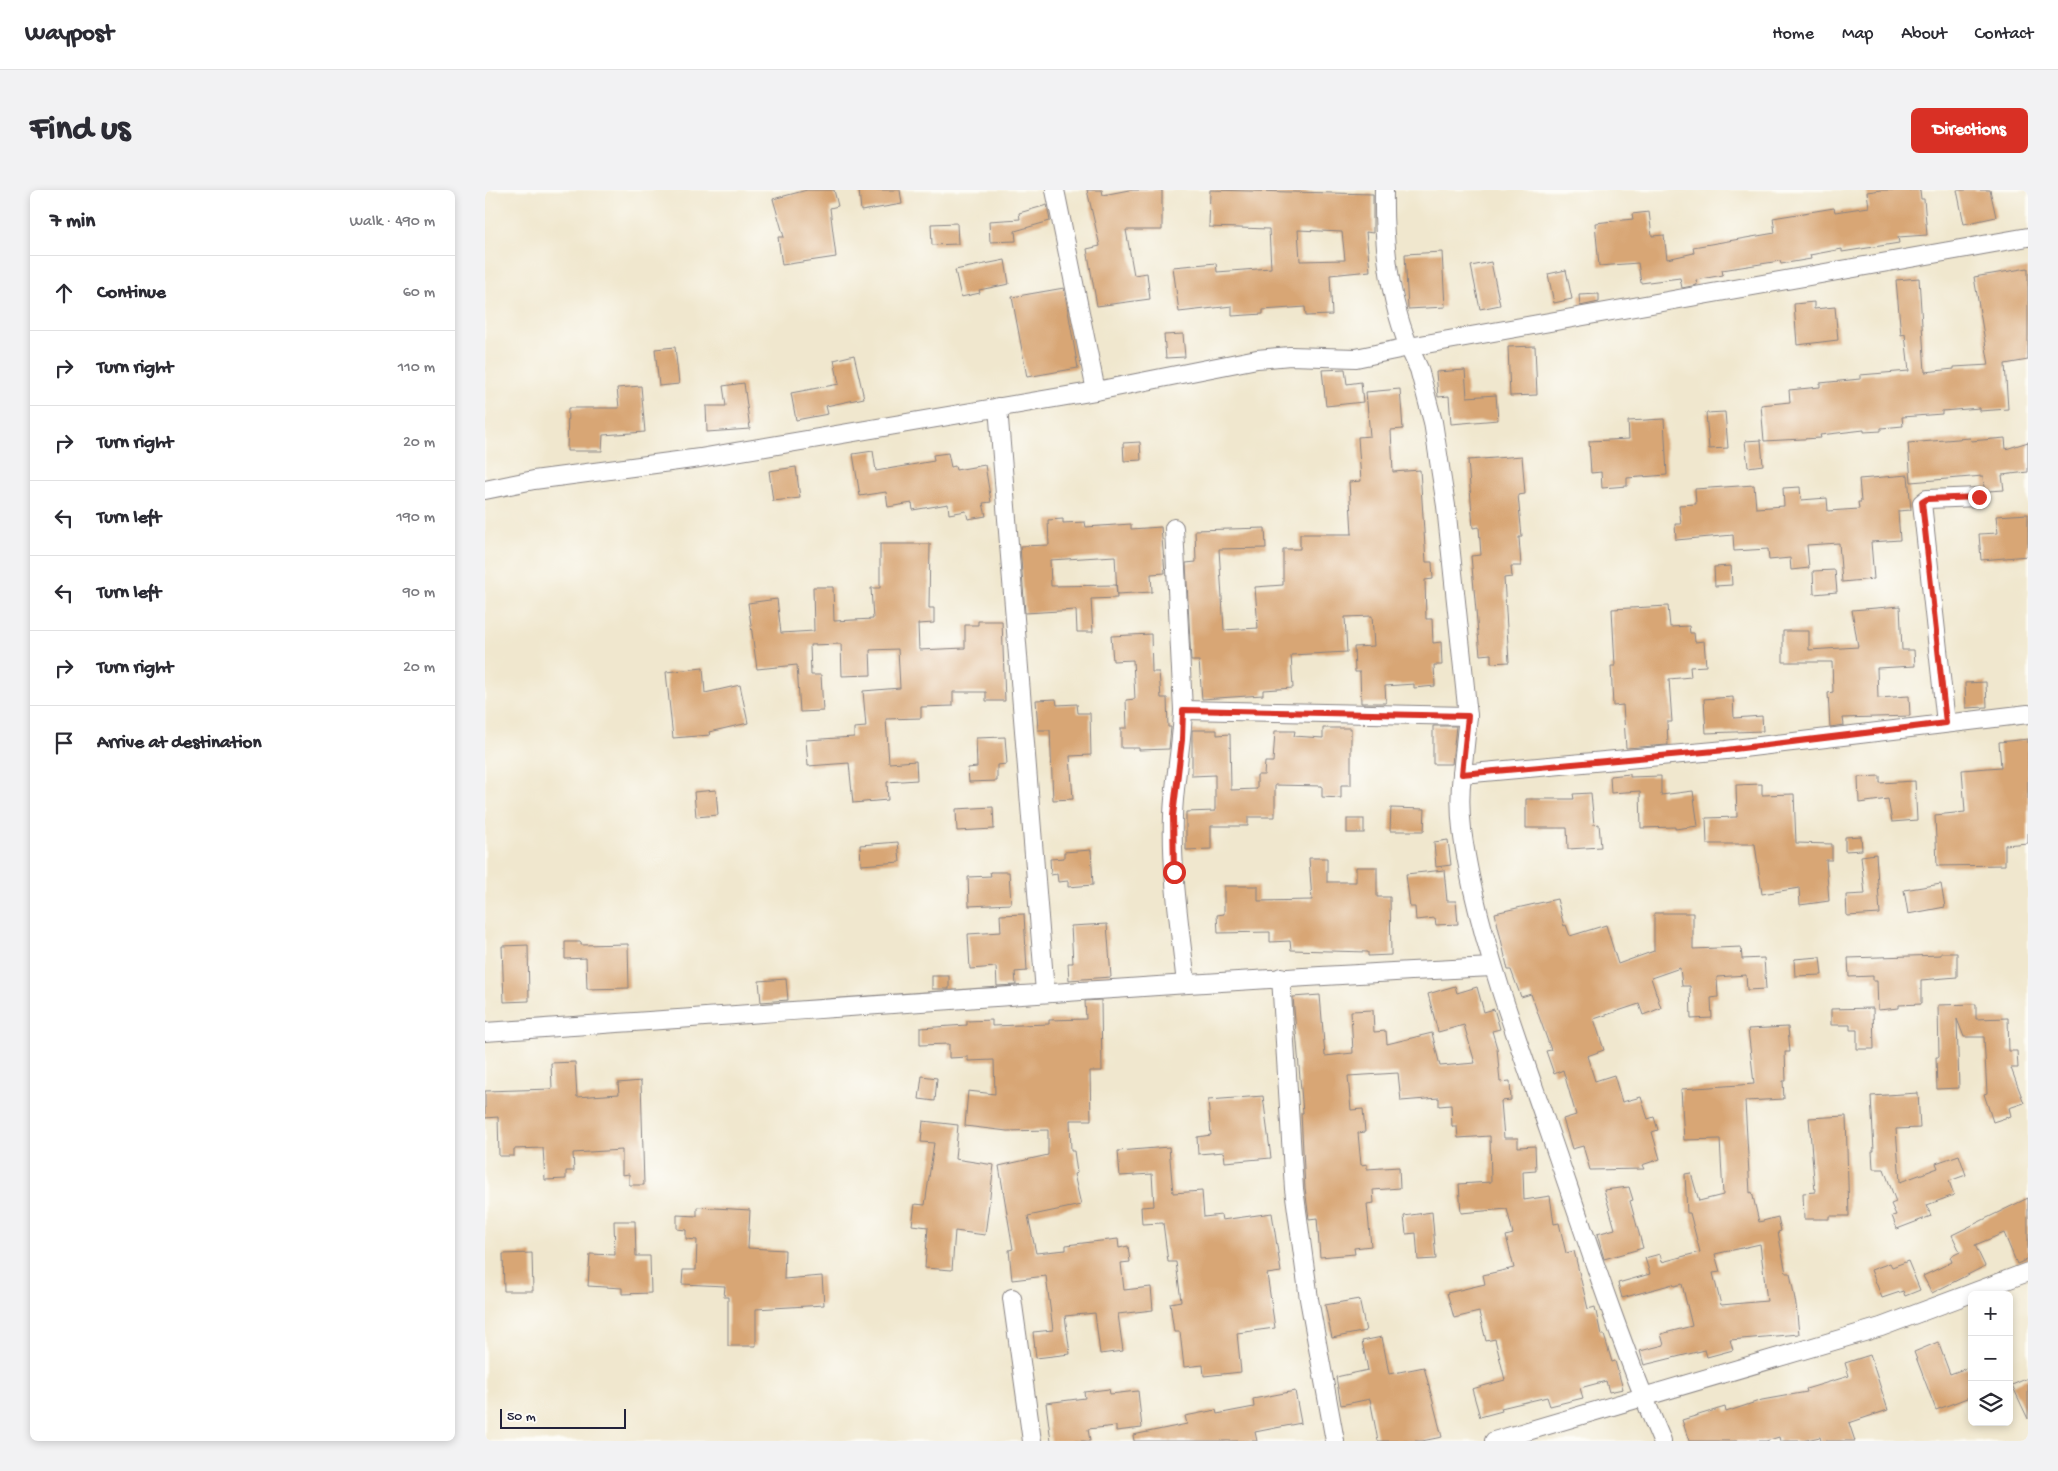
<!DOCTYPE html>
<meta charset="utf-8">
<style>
body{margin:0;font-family:"Gochi Hand",sans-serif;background:#f2f2f3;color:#2b2b33}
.controls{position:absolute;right:15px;bottom:15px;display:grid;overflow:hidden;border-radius:8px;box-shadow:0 2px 8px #0003}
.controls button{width:45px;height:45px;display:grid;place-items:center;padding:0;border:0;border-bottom:1px solid #e1e1e2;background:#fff;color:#2b2b33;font:25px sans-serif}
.scale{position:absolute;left:15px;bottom:12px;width:126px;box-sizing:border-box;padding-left:5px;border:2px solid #22223b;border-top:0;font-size:14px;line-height:18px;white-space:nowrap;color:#22223b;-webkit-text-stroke:4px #fdfcf7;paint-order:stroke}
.stop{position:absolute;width:15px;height:15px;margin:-11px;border:4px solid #d93025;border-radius:50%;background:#fff}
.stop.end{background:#d93025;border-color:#fff;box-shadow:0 1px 5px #0008}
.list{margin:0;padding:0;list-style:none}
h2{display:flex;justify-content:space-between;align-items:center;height:65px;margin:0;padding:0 20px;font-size:21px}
h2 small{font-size:16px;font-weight:400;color:#7c7c81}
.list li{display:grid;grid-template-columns:32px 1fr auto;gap:15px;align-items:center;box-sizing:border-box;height:75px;padding:0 20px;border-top:1px solid #e1e1e2}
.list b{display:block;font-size:19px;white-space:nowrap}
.list em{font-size:16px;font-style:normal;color:#7c7c81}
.icon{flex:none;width:28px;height:28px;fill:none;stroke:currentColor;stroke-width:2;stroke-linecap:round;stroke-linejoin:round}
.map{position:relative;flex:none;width:1543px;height:1251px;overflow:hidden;border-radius:8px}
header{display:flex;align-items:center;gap:30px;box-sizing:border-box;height:70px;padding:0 25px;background:#fff;border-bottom:1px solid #e1e1e2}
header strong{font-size:24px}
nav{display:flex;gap:28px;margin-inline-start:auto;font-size:18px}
.intro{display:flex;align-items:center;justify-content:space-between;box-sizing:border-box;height:120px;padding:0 30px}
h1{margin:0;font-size:35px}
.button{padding:12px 22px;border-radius:8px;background:#d93025;color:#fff;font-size:18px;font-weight:700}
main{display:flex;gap:30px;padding:0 30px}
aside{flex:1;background:#fff;border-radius:8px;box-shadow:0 2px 8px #0003}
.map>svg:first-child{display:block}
</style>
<header>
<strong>Waypost</strong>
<nav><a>Home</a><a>Map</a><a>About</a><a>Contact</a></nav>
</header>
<div class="intro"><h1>Find us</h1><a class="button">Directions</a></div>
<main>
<aside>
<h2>7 min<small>Walk · 490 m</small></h2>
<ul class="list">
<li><svg class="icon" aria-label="ahead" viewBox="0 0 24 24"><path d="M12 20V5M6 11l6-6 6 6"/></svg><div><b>Continue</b></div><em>60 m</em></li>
<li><svg class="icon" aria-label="right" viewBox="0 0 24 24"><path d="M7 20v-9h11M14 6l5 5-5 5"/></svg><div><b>Turn right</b></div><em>110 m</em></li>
<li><svg class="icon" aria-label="right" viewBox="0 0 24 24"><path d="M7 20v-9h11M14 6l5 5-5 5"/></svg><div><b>Turn right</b></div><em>20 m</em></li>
<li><svg class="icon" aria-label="left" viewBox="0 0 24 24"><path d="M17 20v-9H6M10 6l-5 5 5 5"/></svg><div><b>Turn left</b></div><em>190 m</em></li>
<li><svg class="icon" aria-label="left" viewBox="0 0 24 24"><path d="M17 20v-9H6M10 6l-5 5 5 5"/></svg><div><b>Turn left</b></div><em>90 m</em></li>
<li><svg class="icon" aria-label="right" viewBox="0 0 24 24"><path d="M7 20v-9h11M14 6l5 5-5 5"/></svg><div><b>Turn right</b></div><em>20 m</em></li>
<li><svg class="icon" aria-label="arrive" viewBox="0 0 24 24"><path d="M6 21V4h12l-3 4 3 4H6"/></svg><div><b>Arrive at destination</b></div></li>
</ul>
</aside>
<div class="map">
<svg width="1543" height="1251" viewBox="0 0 1543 1251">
<rect width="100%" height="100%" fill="#fdfcf7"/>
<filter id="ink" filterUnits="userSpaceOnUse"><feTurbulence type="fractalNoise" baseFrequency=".02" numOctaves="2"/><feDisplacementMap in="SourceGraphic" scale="10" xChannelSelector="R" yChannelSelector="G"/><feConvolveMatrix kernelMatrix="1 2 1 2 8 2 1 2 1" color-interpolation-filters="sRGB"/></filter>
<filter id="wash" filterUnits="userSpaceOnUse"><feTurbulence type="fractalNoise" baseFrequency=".0096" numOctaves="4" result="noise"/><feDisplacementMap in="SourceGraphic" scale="20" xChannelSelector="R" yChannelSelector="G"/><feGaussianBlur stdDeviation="1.12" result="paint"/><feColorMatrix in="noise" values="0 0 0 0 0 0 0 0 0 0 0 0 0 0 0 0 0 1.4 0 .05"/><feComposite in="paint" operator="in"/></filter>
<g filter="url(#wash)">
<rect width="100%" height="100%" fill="#f0e7ce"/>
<g id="blocks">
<!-- building -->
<g fill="#d8a674" fill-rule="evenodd">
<polygon points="322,0 349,0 353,16 345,18 351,67 297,75 293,47 299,47 288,9"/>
<polygon points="374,0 415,0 417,14 376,21"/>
<polygon points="602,0 617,0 618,5 644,0 677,0 677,40 641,40 649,85 662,83 665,109 612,116 602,59 615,56"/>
<path d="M725,0L888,4V43L881,42L885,81L845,85L847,125L821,126L820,117L778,120V124L747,126V116L694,122L688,77L731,73L732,82L786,78L784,39L724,37ZM813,40L857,42L860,70L815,71Z"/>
<polygon points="1396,0 1435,0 1436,9 1439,9 1442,45 1413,47 1414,53 1357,62 1357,59 1325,65 1326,69 1296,74 1295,71 1237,80 1238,85 1211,90 1212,95 1197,98 1195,88 1156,93 1153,73 1114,76 1110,33 1148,29 1147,24 1164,22 1167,46 1179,45 1182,69 1209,63 1208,57 1290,43 1288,28 1349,18 1350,22 1384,17 1382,2"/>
<polygon points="1472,0 1505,0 1511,27 1479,34"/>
<polygon points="562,15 565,31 530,41 531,51 505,52 504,31 535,29 534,23"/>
<polygon points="472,33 473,54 447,55 446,34"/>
<polygon points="957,62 960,117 923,119 920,64"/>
<polygon points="520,70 524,94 494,100 495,103 476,107 470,80"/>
<polygon points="1006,72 1015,115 995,119 986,76"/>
<polygon points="1543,78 1543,170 1520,174 1523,219 1495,221 1495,218 1457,221 1457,224 1417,227 1418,236 1396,238 1396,241 1379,242 1379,240 1335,245 1336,248 1279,251 1276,215 1305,212 1304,200 1335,197 1335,193 1375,189 1375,185 1424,181 1420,144 1416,145 1411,90 1434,88 1440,182 1469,179 1469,177 1504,175 1489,87"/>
<polygon points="1081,80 1087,109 1069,113 1063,84"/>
<polygon points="579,98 593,178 542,187 527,107"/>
<polygon points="1114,104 1114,112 1095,116 1094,105"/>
<polygon points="1329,112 1329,119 1350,117 1353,150 1312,155 1309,114"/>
<polygon points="698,144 700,167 681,168 679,145"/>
<polygon points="1050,156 1052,205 1025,206 1023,157"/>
<polygon points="190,157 194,194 174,196 170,159"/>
<polygon points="369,165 379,208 341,216 343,224 311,230 306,203 354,194 349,170"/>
<polygon points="860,179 862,194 876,192 878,212 841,216 837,180"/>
<polygon points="980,180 982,207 1011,205 1013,230 966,234 964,206 953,207 951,182"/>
<polygon points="259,193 265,239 222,242 221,216 241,216 238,196"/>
<polygon points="156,196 160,242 118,245 117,261 82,261 83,218 134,218 132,198"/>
<polygon points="915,199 918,239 906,240 908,282 935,280 941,372 947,372 948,389 940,390 941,429 947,429 948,453 956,452 957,475 949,475 950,496 929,498 929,494 900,496 901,513 876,513 875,482 870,482 869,457 889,456 887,426 860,427 862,462 806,465 808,498 778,500 778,505 717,509 714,471 706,471 701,373 711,372 710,340 780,338 781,358 734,359 739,440 773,438 770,397 798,395 798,359 815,359 815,344 867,344 864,292 876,291 873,247 885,246 881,202"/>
<polygon points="1240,222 1243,258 1224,259 1221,223"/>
<polygon points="1179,229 1182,285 1142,288 1142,296 1117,298 1116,282 1106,283 1104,251 1144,249 1143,231"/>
<polygon points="1485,248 1486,251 1520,248 1521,259 1543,252 1543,282 1517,285 1519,300 1503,301 1499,298 1498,286 1426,292 1423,253"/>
<polygon points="1276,250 1278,275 1263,277 1260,251"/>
<polygon points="655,252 656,270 639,271 638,253"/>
<polygon points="388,261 391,281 449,271 448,265 463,263 466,277 470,276 471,280 500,275 506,312 498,313 501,326 483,329 481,321 464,324 463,314 428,320 427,313 403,317 401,302 375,306 368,264"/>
<polygon points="1037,266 1040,304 1033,305 1037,347 1034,347 1036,376 1026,376 1027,387 1019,388 1024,472 1006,473 1006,464 995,465 986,366 996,365 994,337 988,338 983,270"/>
<polygon points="311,277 315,308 288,311 284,281"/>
<polygon points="1423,285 1426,320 1413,321 1415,350 1386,352 1389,389 1357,392 1354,353 1322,355 1324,378 1306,380 1305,368 1284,370 1283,359 1249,361 1248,345 1191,350 1190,334 1196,334 1194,315 1211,314 1210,299 1269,295 1271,318 1299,316 1298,298 1315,297 1316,310 1342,308 1343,321 1374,319 1373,312 1376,312 1374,289"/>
<polygon points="1543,324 1543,366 1496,370 1494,344 1513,343 1511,326"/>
<polygon points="578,329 578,333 600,332 601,337 646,334 646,339 676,337 680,383 666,384 667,402 632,404 630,366 565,370 566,396 631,395 632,408 606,409 608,442 592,442 591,420 540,423 535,356 564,355 563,330"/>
<polygon points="395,354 445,354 444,418 449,418 449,433 433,434 434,460 480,458 480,435 493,435 493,431 517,431 520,511 501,511 501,502 468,502 468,516 436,517 436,528 401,529 404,573 431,571 432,590 402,592 403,610 368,613 364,573 323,576 321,550 369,547 369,538 381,537 378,501 415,498 413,459 385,460 386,485 357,486 356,454 325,455 326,485 336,485 338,521 315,522 312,475 272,479 263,413 292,409 296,443 329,441 328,397 348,397 349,431 388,429 386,398 395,398"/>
<polygon points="1246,376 1247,395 1230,396 1229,377"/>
<polygon points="1350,380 1352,402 1329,404 1328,381"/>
<polygon points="1183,416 1185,437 1204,436 1205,443 1209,443 1210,452 1219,451 1221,476 1205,477 1206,487 1184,489 1187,532 1182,532 1183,555 1141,558 1138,515 1128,516 1126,476 1130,476 1127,419"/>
<polygon points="1415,416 1417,460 1429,460 1430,476 1392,478 1393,508 1424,506 1425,526 1358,528 1359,535 1345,537 1343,503 1348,502 1347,472 1298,472 1298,441 1324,441 1324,460 1373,457 1367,420"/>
<polygon points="666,444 667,482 674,482 676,508 682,508 683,537 686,537 684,559 654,560 654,558 636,558 636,538 642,538 641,510 650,509 648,470 628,471 626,446"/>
<polygon points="218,478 220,503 255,495 263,533 224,542 225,545 188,548 181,482"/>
<polygon points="1501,492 1502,517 1481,518 1480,493"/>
<polygon points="1248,507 1249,528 1277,526 1278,541 1221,543 1219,509"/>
<polygon points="571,509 572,515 592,514 593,523 605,523 606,565 585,566 588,609 568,610 565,540 553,540 551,510"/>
<polygon points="948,536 971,536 967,574 948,574"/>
<polygon points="838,538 866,538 866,595 856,595 856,608 837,607 837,596 790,595 790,627 763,627 763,636 726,636 726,659 701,660 701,622 730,621 730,585 707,586 707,540 732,540 732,545 745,544 746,600 772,599 772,585 779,585 780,572 788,572 790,541 810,541 809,546 838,548"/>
<polygon points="520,547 522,574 512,575 512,591 484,592 483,578 492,577 491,548"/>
<polygon points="1543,549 1543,653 1520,655 1520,675 1452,676 1450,625 1480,622 1477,580 1516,577 1514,552"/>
<polygon points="1145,584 1145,587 1176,586 1176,605 1208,601 1213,636 1190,639 1190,637 1156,638 1155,601 1126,603 1125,586"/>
<polygon points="1395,586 1395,593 1430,591 1432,630 1407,632 1403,609 1374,613 1373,587"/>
<polygon points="1277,594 1277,605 1309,604 1311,653 1347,654 1347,670 1341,670 1344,711 1315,715 1314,698 1277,704 1270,654 1222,654 1221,628 1252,627 1251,595"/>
<polygon points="231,600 233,625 211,627 209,602"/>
<polygon points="1106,603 1109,635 1114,634 1116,657 1083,659 1082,638 1041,638 1041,609 1089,609 1088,604"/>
<polygon points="508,617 509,639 472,641 471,619"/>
<polygon points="906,618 940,619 939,641 905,641"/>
<rect x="862" y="629" width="17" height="14"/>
<polygon points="1376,646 1377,660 1360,661 1360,647"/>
<polygon points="963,650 966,675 951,677 949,652"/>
<polygon points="413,652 415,672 376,675 375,655"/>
<polygon points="606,660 608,695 583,697 583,691 573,692 572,684 566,685 565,669 579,668 579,662"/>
<polygon points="1391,664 1395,724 1362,726 1361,705 1380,704 1376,666"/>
<polygon points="824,668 842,668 842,692 871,692 871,677 892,677 892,707 905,707 906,765 883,766 883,762 806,760 805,751 785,752 785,742 733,743 732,725 739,724 739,696 773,696 773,711 827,710"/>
<polygon points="959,680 962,711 971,711 973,734 951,735 950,728 931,730 930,717 925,717 921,684"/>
<polygon points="505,682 524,682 526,714 484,716 483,687 506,686"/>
<polygon points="1456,694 1460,717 1423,724 1419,700"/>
<polygon points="1072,709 1079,736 1081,735 1085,746 1121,735 1133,774 1169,761 1169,723 1208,723 1208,759 1256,757 1257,769 1279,768 1281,799 1262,800 1261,785 1232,787 1233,807 1226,808 1227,828 1206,829 1205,796 1197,796 1195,778 1166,788 1176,818 1158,825 1154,814 1109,829 1119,860 1102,866 1110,891 1129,885 1137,912 1156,907 1163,929 1169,927 1173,940 1167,942 1175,969 1157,975 1159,979 1105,980 1098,956 1087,959 1078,929 1091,925 1078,880 1069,884 1061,861 1066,860 1046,804 1036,807 1026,780 1023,780 1010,723"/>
<polygon points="539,724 542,781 530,782 531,795 512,796 511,777 485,779 483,744 516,742 515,725"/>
<polygon points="622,734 626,787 584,790 583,773 588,773 586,736"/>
<polygon points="80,752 96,752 96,755 143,754 144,798 102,799 101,768 80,769"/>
<polygon points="43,755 44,811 19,812 17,756"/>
<polygon points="1456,763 1472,763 1472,787 1436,790 1436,814 1414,815 1414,818 1393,820 1392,791 1388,791 1388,786 1364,787 1363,768 1456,765"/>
<polygon points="1335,767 1337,785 1310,786 1309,769"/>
<rect x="447" y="786" width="17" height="13"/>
<polygon points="301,789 303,810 276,812 274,791"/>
<polygon points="970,796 972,803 992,797 999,822 1009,819 1015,839 1007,841 1012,858 1015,892 1025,891 1026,910 1016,911 1019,948 1033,948 1033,957 1050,956 1051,981 1038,982 1039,1010 1065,1006 1069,1034 1074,1033 1081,1063 1089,1061 1103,1119 1110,1117 1116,1145 1119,1145 1127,1172 1130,1171 1138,1199 1124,1202 1121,1191 1095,1198 1098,1208 1065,1216 1062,1207 1016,1218 1017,1221 995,1227 987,1199 1020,1190 1010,1149 1001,1151 994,1122 969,1128 962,1103 1000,1094 998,1085 1029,1078 1021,1046 1028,1044 1022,1019 976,1023 974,994 1006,992 1005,946 973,948 972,937 967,937 966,915 954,916 954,908 916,911 913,883 863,886 866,920 878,919 880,942 873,943 876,975 882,974 882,979 914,977 915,998 888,1000 889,1013 882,1014 886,1056 869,1058 870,1064 835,1067 832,1028 824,1029 820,998 816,923 818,923 808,807 835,805 840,866 868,863 866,821 888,820 889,842 901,841 902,854 947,843 955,876 990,873 979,835 953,842 943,804"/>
<polygon points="616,810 617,881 605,881 606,930 585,930 586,961 589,961 592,983 589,984 596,1015 543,1026 551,1063 581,1060 581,1055 633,1049 634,1058 643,1056 645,1072 636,1073 639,1100 666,1097 668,1120 633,1124 638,1161 615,1164 610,1123 580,1126 585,1164 551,1168 548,1142 568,1140 561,1086 527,1090 524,1060 528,1059 514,976 563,965 563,940 522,941 480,936 483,901 510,904 509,870 483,871 483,867 464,868 464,854 435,855 435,838 482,835 482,831 507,830 507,836 564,834 564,830 601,829 600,811"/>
<polygon points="1491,814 1491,829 1523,828 1524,861 1532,861 1533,878 1526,878 1539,913 1524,918 1526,926 1508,932 1499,904 1502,903 1499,847 1479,847 1472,829 1474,898 1452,899 1451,867 1454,867 1453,815"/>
<polygon points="1388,818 1389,859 1372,859 1372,840 1365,840 1365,835 1346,835 1346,819"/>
<path d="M1303,837L1305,862H1300L1301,891H1298L1299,909L1260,911L1265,1003L1267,1002L1274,1032L1293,1027L1296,1041L1293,1042L1301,1083H1305L1311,1115L1314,1144L1245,1150L1248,1160L1222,1167L1220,1160L1159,1175L1155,1161L1179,1155L1176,1144L1207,1136L1197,1094L1189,1096L1188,1094L1137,1108L1133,1093L1165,1084L1160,1068L1175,1064L1177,1072L1215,1062L1205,1023H1202L1200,984L1206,983L1214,1011L1238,1005L1235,949L1199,950L1196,899L1269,894L1263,839ZM1275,1054L1282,1111L1236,1115L1228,1083L1235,1082L1230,1064Z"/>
<polygon points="90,872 92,907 134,904 133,893 156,891 159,995 144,995 144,984 137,985 137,960 88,963 89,981 81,981 81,989 60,990 58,958 29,959 29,966 14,966 13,927 0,928 0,901 67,899 66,873"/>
<polygon points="437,886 452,888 450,911 434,909"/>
<polygon points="1433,903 1435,938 1411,939 1415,992 1453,978 1451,973 1474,965 1481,985 1464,991 1469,1005 1442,1015 1446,1026 1412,1039 1407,1026 1411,1025 1406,1014 1411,1012 1399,979 1388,979 1387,961 1389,961 1386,906"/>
<polygon points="778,906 786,968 740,972 739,962 713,964 712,947 726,945 723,910"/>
<polygon points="1361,926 1364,1026 1344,1026 1344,1029 1319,1029 1318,1003 1330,1002 1324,928"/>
<polygon points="438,931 473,935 470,969 509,975 500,1045 470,1041 467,1080 440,1078 443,1037 427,1035 430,1014 440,1015 449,953 436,952"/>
<polygon points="684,957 688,1003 717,1001 719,1027 736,1025 737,1030 787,1023 796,1082 782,1084 790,1138 752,1143 756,1182 719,1186 718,1175 699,1177 695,1142 689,1142 685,1113 696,1111 691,1072 683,1072 678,1033 657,1034 656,1017 669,1016 667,984 635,986 633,961"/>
<polygon points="1144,997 1148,1010 1145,1011 1158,1058 1119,1069 1112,1044 1130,1039 1119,1000"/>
<polygon points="1543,1008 1543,1069 1532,1074 1519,1043 1490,1055 1500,1076 1447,1103 1438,1086 1467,1072 1465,1067 1475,1062 1467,1045"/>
<polygon points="212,1017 265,1020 263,1058 300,1060 299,1089 337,1086 339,1115 271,1119 271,1156 243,1156 243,1107 239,1107 240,1096 197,1094 198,1080 211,1080 212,1050 201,1049 201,1040 192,1039 192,1025 212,1026"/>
<polygon points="947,1022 951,1069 933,1070 931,1043 921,1044 919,1026"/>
<polygon points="129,1031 150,1031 151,1066 165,1066 166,1103 137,1104 137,1098 103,1096 105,1064 130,1065"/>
<polygon points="47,1063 48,1101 19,1101 18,1064"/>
<polygon points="1423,1071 1435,1100 1420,1106 1418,1101 1397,1108 1386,1080 1405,1073 1407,1077"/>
<polygon points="874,1109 881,1141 847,1148 840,1115"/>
<polygon points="897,1147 904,1184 939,1177 957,1247 937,1251 893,1251 885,1209 856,1215 851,1187 883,1180 877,1151"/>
<polygon points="1453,1152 1465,1184 1487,1176 1487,1206 1451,1220 1429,1162"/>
<polygon points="1385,1165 1403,1220 1364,1233 1370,1251 1336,1251 1335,1247 1317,1251 1295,1251 1294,1247 1281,1251 1204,1251 1197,1230 1240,1217 1241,1222 1277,1210 1322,1202 1321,1199 1364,1186 1360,1173"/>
<polygon points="1543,1188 1543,1229 1527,1195"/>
<polygon points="624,1199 625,1204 653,1201 657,1238 631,1241 631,1236 603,1239 605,1251 566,1251 561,1213 600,1208 599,1202"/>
<polygon points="810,1201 816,1233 770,1242 772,1251 649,1251 648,1245 702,1234 700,1226 731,1220 732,1224 769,1217 768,1209"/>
</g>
</g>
</g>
<g filter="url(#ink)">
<use href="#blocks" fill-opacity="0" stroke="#898484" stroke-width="1"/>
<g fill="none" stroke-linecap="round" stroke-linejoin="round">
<!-- minor casing -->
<g stroke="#898484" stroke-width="20">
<g id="minor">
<polyline points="570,0 611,201"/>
<path d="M899,0C898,53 904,108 924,157L1543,47"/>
<polyline points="513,217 560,802"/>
<polyline points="0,300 49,290 215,268 611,201 772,169 805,166 871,168 924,157 934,179 948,232 961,316 983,526 977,584"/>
<path d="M689,338L698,520C697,556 689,591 688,626C686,682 695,738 701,794"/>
<polyline points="698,520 983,526"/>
<polyline points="1461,533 1437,313 1442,309 1494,307"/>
<polyline points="796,787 809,999 824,1109 850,1251"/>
<path d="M0,842C336,820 672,793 1008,777"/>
<polyline points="527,1108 547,1251"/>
<polyline points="1009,1251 1396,1137 1543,1082"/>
<path d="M1177,1251C1134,1150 1100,1045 1064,941C1036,860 1006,780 987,696C979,658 972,623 977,584L1241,560L1543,524"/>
</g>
</g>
<!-- minor -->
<use href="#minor" stroke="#fff" stroke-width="18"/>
</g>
</g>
<g fill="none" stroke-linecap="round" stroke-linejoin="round" filter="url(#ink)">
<!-- route -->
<polyline stroke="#d93025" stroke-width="6" points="689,682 688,626 697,550 698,520 983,526 977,584 1241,560 1461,533 1437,312 1442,309 1494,307"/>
</g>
</svg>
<div class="controls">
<button>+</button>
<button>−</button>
<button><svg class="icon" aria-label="layers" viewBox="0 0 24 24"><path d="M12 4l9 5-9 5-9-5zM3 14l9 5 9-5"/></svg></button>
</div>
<div class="scale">50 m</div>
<div class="stop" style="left:689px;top:682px"></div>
<div class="stop end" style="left:1494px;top:307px"></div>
</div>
</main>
